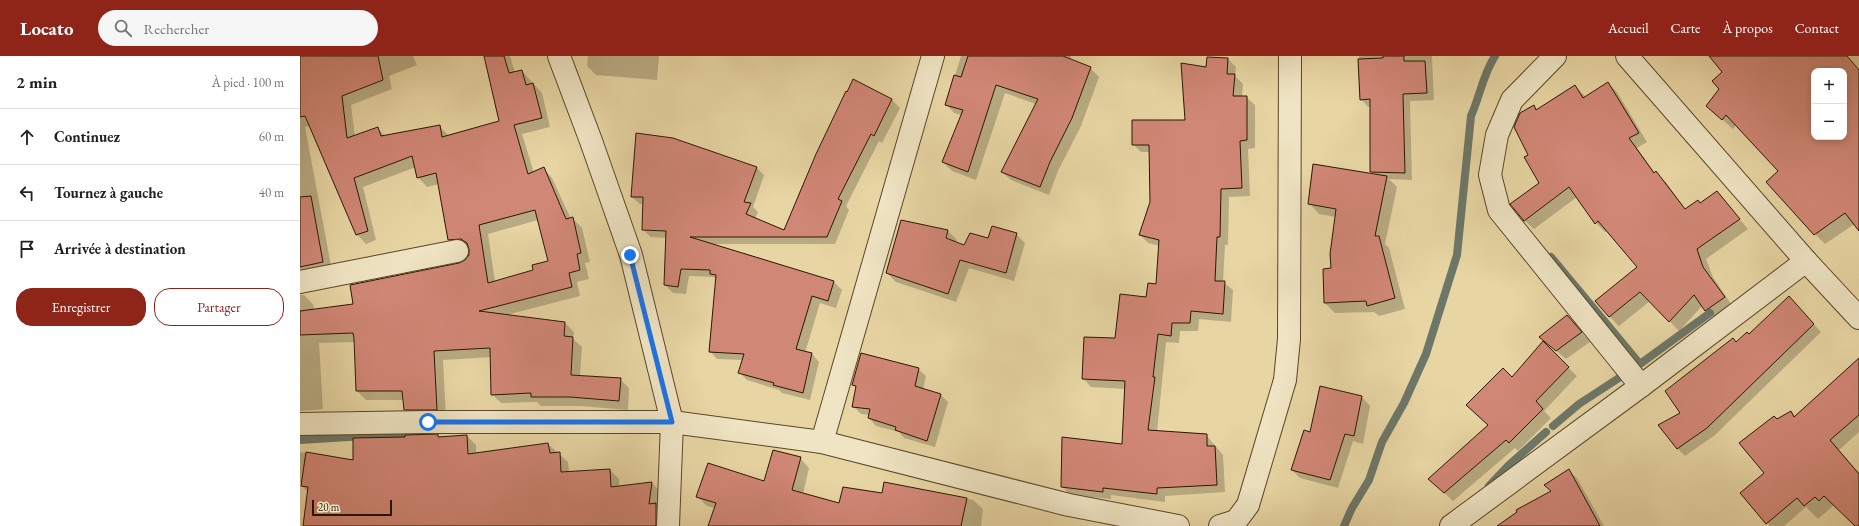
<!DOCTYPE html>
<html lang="fr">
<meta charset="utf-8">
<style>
body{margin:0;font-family:"EB Garamond",serif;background:#f6f6f6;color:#202124}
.controls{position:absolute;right:12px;top:12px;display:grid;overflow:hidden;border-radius:8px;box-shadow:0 2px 6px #0003}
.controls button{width:36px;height:36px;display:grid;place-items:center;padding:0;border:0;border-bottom:1px solid #e0e0e0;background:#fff;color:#202124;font:20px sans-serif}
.scale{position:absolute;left:12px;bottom:10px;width:80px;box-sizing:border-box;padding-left:4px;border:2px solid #2c1600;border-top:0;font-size:11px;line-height:14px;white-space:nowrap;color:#2c1600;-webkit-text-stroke:3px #efe4c3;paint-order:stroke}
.stop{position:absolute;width:12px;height:12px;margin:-9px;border:3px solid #1a73e8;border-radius:50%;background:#fff}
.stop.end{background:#1a73e8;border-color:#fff;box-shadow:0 1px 4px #0008}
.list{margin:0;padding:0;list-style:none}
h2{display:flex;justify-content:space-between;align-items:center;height:52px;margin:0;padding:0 16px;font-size:17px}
h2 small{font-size:13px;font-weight:400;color:#757577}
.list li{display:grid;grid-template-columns:26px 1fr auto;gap:12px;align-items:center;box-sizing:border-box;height:56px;padding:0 16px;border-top:1px solid #e0e0e0}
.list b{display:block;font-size:15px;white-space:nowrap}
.list em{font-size:13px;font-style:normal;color:#757577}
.actions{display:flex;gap:8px;padding:12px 16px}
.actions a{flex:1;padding:9px 0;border:1px solid #8f2418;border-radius:16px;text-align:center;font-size:14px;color:#8f2418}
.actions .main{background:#8f2418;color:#fff}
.icon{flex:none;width:22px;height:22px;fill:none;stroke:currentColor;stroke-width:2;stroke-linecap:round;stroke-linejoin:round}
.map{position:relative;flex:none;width:1559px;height:470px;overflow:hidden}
header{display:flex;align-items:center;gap:24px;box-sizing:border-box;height:56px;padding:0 20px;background:#8f2418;color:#fff}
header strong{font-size:19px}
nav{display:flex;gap:22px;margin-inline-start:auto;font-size:14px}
.search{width:280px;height:36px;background:#f6f6f6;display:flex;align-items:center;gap:10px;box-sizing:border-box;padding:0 14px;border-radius:22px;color:#757577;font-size:15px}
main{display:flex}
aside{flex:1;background:#fff}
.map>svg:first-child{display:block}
</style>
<header>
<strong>Locato</strong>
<div class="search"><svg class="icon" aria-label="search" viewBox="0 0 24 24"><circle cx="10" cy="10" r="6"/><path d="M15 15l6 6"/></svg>Rechercher</div>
<nav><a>Accueil</a><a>Carte</a><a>À propos</a><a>Contact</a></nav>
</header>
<main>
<aside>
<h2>2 min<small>À pied · 100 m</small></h2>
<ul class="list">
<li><svg class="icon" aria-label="ahead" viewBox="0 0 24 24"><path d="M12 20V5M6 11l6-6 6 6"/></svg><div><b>Continuez</b></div><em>60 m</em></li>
<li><svg class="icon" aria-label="left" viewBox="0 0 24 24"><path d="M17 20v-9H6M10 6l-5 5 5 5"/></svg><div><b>Tournez à gauche</b></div><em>40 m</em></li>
<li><svg class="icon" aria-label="arrive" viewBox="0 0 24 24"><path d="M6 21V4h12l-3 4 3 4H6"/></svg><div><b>Arrivée à destination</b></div></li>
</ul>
<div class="actions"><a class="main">Enregistrer</a><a>Partager</a></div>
</aside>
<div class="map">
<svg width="1559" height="470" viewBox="0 0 1559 470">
<rect width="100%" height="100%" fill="#e7d5a3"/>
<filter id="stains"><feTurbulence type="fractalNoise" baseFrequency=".005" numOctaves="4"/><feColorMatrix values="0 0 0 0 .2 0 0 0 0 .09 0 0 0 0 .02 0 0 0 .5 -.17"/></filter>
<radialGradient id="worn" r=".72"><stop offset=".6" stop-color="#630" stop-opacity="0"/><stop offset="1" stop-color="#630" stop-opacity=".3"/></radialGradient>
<!-- shadow -->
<g fill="#0003" fill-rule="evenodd">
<path d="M0,0H113L117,9L89,20L92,33L51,49L55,81L77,72L85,80L139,70L148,79L200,66L185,0H210L215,17L222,15L242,37L250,71L222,78L234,117L243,112L252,122L271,163H273L282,172L290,206L285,207L289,223L277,226L280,240L206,259L265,267L274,276L273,283L282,291L280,320L320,323L329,332L328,354L280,350H241L237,346L201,347L192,338V301L143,304L146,362L114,363L105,353L104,344H66L57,335L55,286L19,287L23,353L0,355V239H4L13,248L14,254L54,249L166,205L170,200V192L159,193L149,183L139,128L127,131L118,121L116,111L63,131L76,184L66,188L57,178L10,70L5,71L32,215L0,227ZM238,164L249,206L234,215L195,226L188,178Z"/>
<polygon points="288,0 359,0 357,24 296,19 287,10"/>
<polygon points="661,0 771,0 770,4 790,12 799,21 781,70 758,115 749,139 711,124 702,116 736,48 705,37 676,124 652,115 643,106 662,59 654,57 646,48"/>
<polygon points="1059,0 1132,0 1134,44 1110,45 1112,124 1089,123 1097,131 1085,188 1089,192 1105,253 1079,260 1074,256 1035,257 1025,247 1032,213 1036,161 1019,158 1009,147 1075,119 1071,115 1071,51 1068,51 1061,43"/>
<path d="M1411,0H1547L1559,14V170L1556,167L1525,188L1515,178L1480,115L1436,69L1433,73L1407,50L1420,33L1424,16ZM1514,15H1544V81H1514Z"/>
<polygon points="928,3 936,11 935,20 943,28 942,41 946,41 955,49 955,92 948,93 950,140 929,141 928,189 925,189 923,226 933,234 931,266 899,263 898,275 880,275 879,287 866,286 857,376 906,379 923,399 925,436 865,440 865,446 811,439 811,443 770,439 762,430 823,389 826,333 791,331 783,322 857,229 860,190 848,187 840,179 851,146 850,96 841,96 833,88 886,65 907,12"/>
<polygon points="554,25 592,44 600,52 582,87 579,85 546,150 549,154 535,188 413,188 534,226 542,234 536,252 520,247 505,297 512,298 519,306 510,344 482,337 479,334 447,324 439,316 443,304 417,303 410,295 416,223 414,221 389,220 386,238 373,237 365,229 367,182 351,181 343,174 344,148 340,148 332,141 457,112 464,119 453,151 458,156 455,163 485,175"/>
<polygon points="1308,27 1317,36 1347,86 1337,92 1355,117 1366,126 1386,154 1400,148 1417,137 1448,173 1406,203 1413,221 1433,251 1416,263 1403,249 1379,275 1350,245 1319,270 1309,260 1338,211 1308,175 1305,176 1296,167 1277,141 1234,173 1224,164 1240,127 1230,99 1234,50 1238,54 1275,30 1286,41"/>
<polygon points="601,165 648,175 657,184 656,187 665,191 689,183 716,178 725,187 714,225 669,212 656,246 596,226 587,217"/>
<polygon points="1489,241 1521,276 1415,379 1385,400 1377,392 1382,357 1436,287 1449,280"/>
<polygon points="1267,260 1290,286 1266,303 1240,281"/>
<polygon points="1243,287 1277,320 1244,355 1251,362 1218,395 1215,392 1153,445 1138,431 1189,369 1212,322"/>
<polygon points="1559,303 1559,376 1539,394 1559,417 1559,470 1556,470 1534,449 1518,463 1506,451 1484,470 1470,470 1441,437 1466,417 1477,364 1491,356 1496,361"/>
<polygon points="618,313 626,320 623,333 641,339 648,346 635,391 604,382 599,376 576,370 569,362 569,359 561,358 553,350 556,332 553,328"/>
<polygon points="1020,332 1062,341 1070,350 1063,388 1053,385 1038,432 1000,422 992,414 1011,377"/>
<polygon points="138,380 140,382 167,380 176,389 176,398 248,388 268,406 269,416 310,414 319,423 319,431 352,427 361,436 365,470 4,470 8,436 2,430 2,426 0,426 0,396 54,405 106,382"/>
<polygon points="500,402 509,412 503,438 540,448 583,438 585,427 673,444 683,453 681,470 409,470 415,452 407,450 397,440 465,426"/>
<polygon points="1268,414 1277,422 1304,470 1199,470 1253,436"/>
</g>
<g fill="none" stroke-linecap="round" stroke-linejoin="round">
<!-- stream -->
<g stroke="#6d7768" stroke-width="8">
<polyline points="1251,201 1340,308 1410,257"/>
<polyline points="1253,370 1279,348 1325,318 1322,315"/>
<polyline points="0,384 114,377"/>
<polyline points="1189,430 1209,409 1246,376"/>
<path d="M1044,470L1052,452L1069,424L1082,386L1104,347L1126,298L1157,199L1171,60C1180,40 1183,18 1195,0"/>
</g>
</g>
<!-- building -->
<g fill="#d18776" stroke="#2c1600" fill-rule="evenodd">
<path d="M0,0H78L83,24L42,40L47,82L78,71L81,80L140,69L142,81L199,65L184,0H204L209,17L222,14L226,29L233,27L242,62L214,69L228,118L244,111L266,163L273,161L281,197L277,198L280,214L269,217L272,231L179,255L265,266L264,280L273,281L271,319L321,322L319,345L270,341H231V337L191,339L190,292L134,295L137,354H104L102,335H56L54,283L53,277L0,279V255L53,248L50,229L159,207L165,204L169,199V193L167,187L161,183L148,184L136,117L117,122L112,100L54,122L68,175L56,179L5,60L0,61ZM235,154L248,205L232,209L233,214L188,227L179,169Z"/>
<polygon points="668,0 763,0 791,11 772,62 750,106 740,131 701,116 738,43 696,29 668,116 642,106 663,54 645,49 654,19 661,21"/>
<polygon points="1083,0 1104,0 1104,5 1125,5 1127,37 1103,38 1105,117 1070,116 1070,43 1060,44 1058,3 1083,2"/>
<path d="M1409,0H1547L1559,14V175L1545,157L1514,179L1466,126L1478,115L1426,59L1422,64L1406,50L1419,33L1412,25L1422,16ZM1514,15H1544V81H1514Z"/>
<polygon points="907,1 928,2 927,18 935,18 933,40 947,40 947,84 940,85 942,132 921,133 920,181 917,181 915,225 925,225 923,258 891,255 890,267 872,267 871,280 858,278 853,321 855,321 848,374 907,378 907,390 915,390 917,429 857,432 857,438 803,432 803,436 761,431 762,381 822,388 825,325 782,323 784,281 815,282 820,238 846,241 848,227 856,228 859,184 839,179 850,146 849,89 832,89 832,64 885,64 881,7 906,11"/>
<polygon points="553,23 592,43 574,80 571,78 538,143 542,145 527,181 390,181 534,225 528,245 512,240 496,293 512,297 503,337 473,329 474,327 438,317 444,298 409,296 416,219 410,218 410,214 381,213 378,231 364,229 366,175 342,174 343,141 331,141 336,77 373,82 457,111 444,146 451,147 446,158 484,174 516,98 546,35 547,36"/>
<polygon points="1308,26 1339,77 1329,82 1354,117 1356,115 1385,153 1398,144 1400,147 1417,135 1440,163 1397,193 1403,211 1425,241 1405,255 1394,239 1369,266 1340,236 1309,261 1295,245 1337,211 1298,165 1295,168 1269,131 1224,165 1210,148 1239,127 1224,101 1228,99 1214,71 1220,57 1234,49 1236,54 1275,29 1283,42"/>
<polygon points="1013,108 1087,120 1075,180 1079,180 1095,242 1067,250 1066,245 1024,247 1023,213 1031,212 1030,198 1036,153 1008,148"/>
<polygon points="11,140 23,206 0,211 0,141"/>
<polygon points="601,164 648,174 646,182 664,189 670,177 688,182 692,170 717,177 706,217 660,204 648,238 586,217"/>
<polygon points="1489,240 1514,268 1407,372 1377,393 1358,369 1380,357 1365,335 1433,282 1436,286 1447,276 1449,278"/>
<polygon points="1267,259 1282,276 1256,295 1239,281"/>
<polygon points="1243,285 1269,311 1236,345 1243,353 1209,387 1206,384 1144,437 1128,423 1188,369 1166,349 1203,312 1212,321"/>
<polygon points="561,297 619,312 615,330 641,338 627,385 595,374 596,371 568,362 570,353 552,351 556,330 552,329"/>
<polygon points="1559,302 1559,359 1530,384 1559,418 1559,470 1555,470 1524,440 1519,445 1515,441 1504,450 1497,442 1466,468 1440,437 1464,417 1439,387 1474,360 1477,363 1491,355 1494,361"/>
<polygon points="1020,330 1062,340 1054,380 1045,378 1030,424 991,414 1004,374 1010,376"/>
<polygon points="138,378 138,381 167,379 168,398 248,387 250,397 260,396 261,416 310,413 311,431 352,426 349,448 356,447 356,470 3,470 8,431 1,430 6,396 53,404 53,382 105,381 105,379"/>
<polygon points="473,394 501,401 492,434 539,447 543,431 582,437 584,426 667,442 661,470 408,470 416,447 396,441 408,407 464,425"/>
<polygon points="1269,413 1300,470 1197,470 1217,456 1216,454 1251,435 1244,429"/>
</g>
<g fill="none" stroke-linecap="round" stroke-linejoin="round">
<!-- minor casing -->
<g stroke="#5b4629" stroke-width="24">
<g id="minor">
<polyline points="259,0 291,85 331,199 372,366 368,470"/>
<polyline points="1255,0 1212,44 1197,79 1190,119 1199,154 1341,330"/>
<polyline points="1327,0 1506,205 1559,262"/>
<polyline points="0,226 157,195"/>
<polyline points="0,368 128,366 372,366 522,386 769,449 878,470"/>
<polyline points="522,386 633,0"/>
<polyline points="920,470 936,465 948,449 985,324 989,283 990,0"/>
<polyline points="1151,470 1341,330 1506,205"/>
</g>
</g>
<!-- minor -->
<use href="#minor" stroke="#efe4c3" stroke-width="22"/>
</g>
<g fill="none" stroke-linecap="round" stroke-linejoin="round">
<!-- route -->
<polyline stroke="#1a73e8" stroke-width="5" points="128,366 372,366 330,199"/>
</g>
<rect width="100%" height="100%" filter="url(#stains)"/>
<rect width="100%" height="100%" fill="url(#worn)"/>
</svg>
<div class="controls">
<button>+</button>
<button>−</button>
</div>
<div class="scale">20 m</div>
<div class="stop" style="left:128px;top:366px"></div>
<div class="stop end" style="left:330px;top:199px"></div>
</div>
</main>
